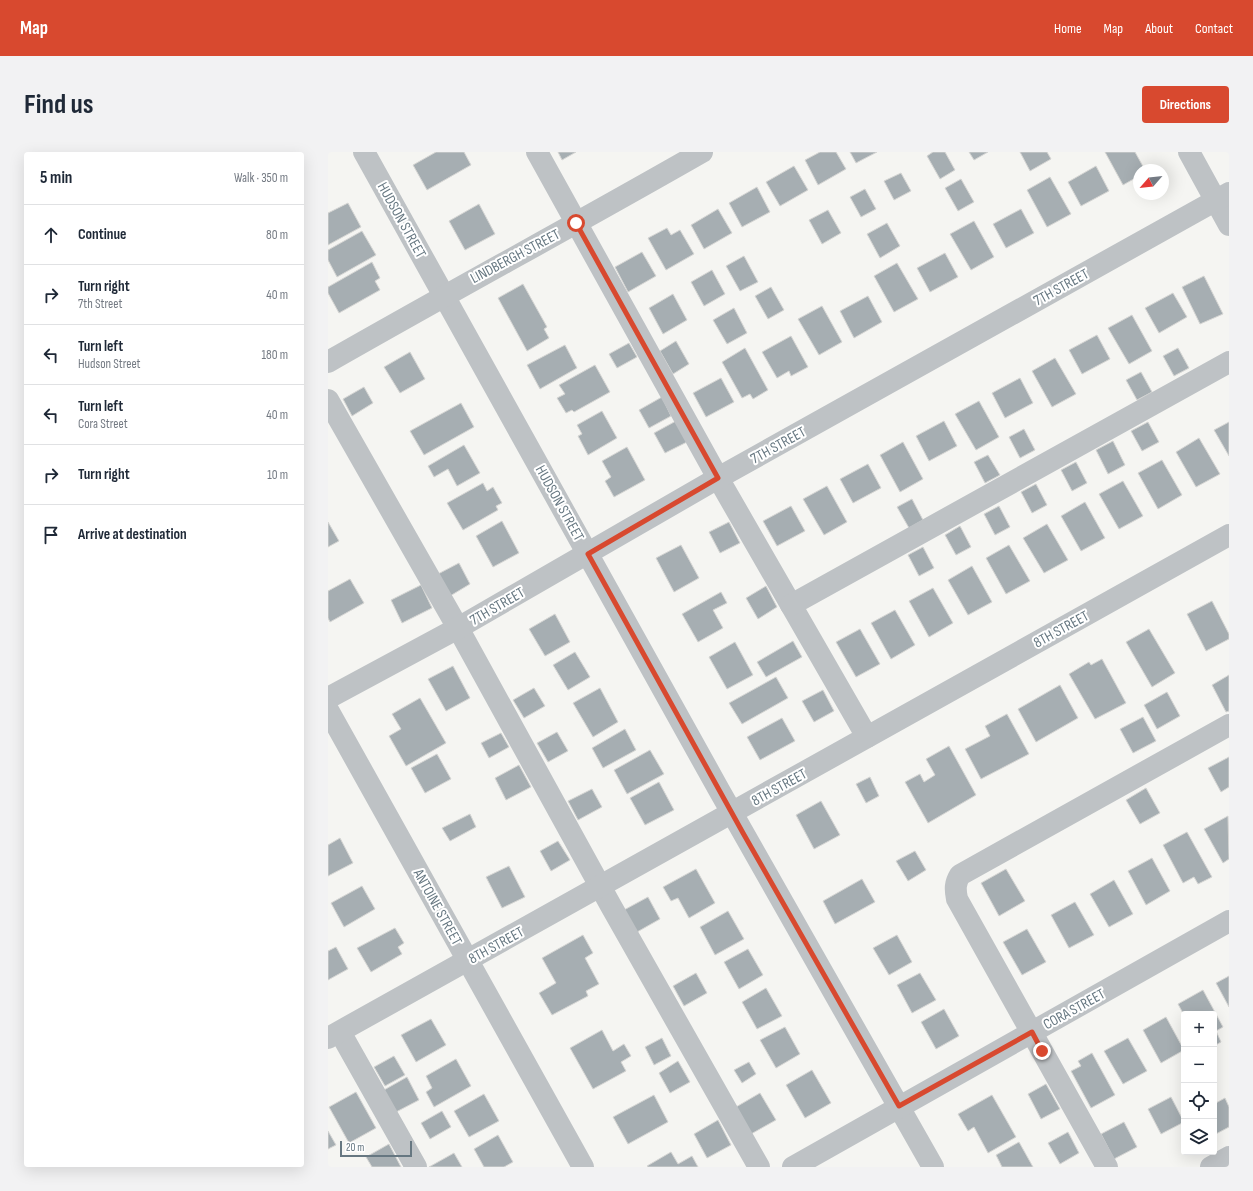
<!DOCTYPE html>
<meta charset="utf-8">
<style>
body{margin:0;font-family:"Sofia Sans Condensed",sans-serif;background:#f2f2f3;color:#1f2937}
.controls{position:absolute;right:12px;bottom:12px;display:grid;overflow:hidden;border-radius:4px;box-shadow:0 4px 16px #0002}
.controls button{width:36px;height:36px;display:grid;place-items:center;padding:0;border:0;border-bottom:1px solid #e0e1e3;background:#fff;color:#1f2937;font:20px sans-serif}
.compass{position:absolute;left:805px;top:12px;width:36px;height:36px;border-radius:50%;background:#fff;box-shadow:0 4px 16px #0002;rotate:242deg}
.scale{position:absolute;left:12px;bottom:10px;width:72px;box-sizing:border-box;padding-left:4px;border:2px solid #667781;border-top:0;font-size:11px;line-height:14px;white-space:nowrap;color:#667781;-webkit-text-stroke:3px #fff;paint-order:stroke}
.stop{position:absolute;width:12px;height:12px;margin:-9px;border:3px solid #d8492f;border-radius:50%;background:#fff}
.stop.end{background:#d8492f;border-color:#fff;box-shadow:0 1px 4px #0008}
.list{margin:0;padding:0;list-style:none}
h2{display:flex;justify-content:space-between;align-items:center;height:52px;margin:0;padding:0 16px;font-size:17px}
h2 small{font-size:13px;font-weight:400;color:#747a83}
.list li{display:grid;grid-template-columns:26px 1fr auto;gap:12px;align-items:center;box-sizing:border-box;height:60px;padding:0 16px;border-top:1px solid #e0e1e3}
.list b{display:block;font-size:15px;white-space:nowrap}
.list p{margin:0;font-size:13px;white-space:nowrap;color:#747a83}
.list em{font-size:13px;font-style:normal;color:#747a83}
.icon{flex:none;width:22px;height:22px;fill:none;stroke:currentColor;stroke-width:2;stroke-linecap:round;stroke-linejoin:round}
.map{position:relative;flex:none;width:901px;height:1015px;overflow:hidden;border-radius:4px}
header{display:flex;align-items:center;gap:24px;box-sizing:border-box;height:56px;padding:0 20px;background:#d8492f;color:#fff}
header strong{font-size:19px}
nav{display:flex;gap:22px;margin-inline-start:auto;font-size:14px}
.intro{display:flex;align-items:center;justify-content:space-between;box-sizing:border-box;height:96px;padding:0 24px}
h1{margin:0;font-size:28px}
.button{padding:10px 18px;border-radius:4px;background:#d8492f;color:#fff;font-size:14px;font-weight:700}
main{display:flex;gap:24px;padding:0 24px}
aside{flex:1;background:#fff;border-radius:4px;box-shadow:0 4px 16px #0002}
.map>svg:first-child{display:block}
</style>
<header>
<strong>Map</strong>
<nav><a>Home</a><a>Map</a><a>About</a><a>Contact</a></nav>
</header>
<div class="intro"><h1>Find us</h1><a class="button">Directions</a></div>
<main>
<aside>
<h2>5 min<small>Walk · 350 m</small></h2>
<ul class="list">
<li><svg class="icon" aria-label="ahead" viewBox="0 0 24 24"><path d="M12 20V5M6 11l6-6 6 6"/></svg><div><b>Continue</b></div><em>80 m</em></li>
<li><svg class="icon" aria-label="right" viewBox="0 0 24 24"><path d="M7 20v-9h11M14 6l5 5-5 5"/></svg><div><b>Turn right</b><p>7th Street</p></div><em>40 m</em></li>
<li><svg class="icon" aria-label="left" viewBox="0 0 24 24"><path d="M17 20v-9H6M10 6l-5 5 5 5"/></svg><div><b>Turn left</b><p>Hudson Street</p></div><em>180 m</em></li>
<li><svg class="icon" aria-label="left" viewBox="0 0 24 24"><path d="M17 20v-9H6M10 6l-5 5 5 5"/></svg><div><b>Turn left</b><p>Cora Street</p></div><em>40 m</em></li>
<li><svg class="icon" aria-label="right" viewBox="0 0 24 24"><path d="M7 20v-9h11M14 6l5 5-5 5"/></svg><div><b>Turn right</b></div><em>10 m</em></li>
<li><svg class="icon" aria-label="arrive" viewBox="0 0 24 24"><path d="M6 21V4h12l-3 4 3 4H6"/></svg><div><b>Arrive at destination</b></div></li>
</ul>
</aside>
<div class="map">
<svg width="901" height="1015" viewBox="0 0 901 1015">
<rect width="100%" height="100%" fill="#f5f5f2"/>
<!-- building -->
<g fill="#a6aeb2" stroke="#d6d6d4">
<polygon points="108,0 136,0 143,13 99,38 85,13"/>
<polygon points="230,0 248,0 234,8"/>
<polygon points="492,0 508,0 518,17 490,33 477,8"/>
<polygon points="522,0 549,0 528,11"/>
<polygon points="605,0 617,0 627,18 612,27 599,4"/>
<polygon points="641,0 660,0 646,8"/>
<polygon points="692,0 719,0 723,7 702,19"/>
<polygon points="777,0 807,0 817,18 811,18 811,24 795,33"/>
<polygon points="466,14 480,38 452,54 438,30"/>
<polygon points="768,14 781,39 753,54 740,30"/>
<polygon points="573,21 583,39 566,48 556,29"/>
<polygon points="722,25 743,62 719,75 699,38"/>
<polygon points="633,27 646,50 630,59 617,36"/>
<polygon points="429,35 442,60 414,75 401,51"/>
<polygon points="537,37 548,57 533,65 522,45"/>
<polygon points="20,51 33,75 0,93 0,61"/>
<polygon points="151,52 167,82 137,98 121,69"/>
<polygon points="390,57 404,81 376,97 363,73"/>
<polygon points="693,57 706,81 678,96 665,72"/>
<polygon points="500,58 513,81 494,92 481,68"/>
<polygon points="646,69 666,105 643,118 622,82"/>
<polygon points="559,71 572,94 552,106 539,82"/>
<polygon points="339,76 343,83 352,78 366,102 338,118 320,86"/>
<polygon points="34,79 48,103 9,125 0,108 0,98"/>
<polygon points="314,100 328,124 300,140 287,115"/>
<polygon points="617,101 630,125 602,140 589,116"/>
<polygon points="416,104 430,130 412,139 398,114"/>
<polygon points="44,110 52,126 47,129 52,138 11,161 0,141 0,135"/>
<polygon points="569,111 590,147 566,160 546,124"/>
<polygon points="384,118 397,142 376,154 363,130"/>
<polygon points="876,124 895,162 872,172 854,135"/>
<polygon points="195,132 219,175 216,177 221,186 199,199 170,146"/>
<polygon points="443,135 456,158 440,167 427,144"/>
<polygon points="845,141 859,165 831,181 817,156"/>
<polygon points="345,142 359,168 335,182 321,156"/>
<polygon points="540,144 554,170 526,186 512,159"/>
<polygon points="494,154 514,190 491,203 470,167"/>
<polygon points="406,156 419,181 399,192 385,168"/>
<polygon points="804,163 824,199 801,212 780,176"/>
<polygon points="769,183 782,207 754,222 741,198"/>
<polygon points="463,184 480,215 463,224 461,219 449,226 434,200"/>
<polygon points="348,189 361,212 345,222 332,199"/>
<polygon points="301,191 309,205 289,216 281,202"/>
<polygon points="237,193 249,216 212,237 199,213"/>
<polygon points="417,196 440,238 425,247 422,242 414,246 394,210"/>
<polygon points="850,196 861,216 846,224 835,204"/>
<polygon points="82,200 97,227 72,241 56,215"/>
<polygon points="727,206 748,242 724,255 704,219"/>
<polygon points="267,213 282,240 246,260 244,258 238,261 229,246 237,242 231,233"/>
<polygon points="813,220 824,240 809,248 798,228"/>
<polygon points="393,226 406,250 378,265 365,241"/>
<polygon points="692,226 705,251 677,266 664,241"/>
<polygon points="36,235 45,251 24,264 15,247"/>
<polygon points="334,245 343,264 321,276 311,258"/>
<polygon points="651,249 671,285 648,298 627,262"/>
<polygon points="133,251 146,275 96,303 82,279"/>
<polygon points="274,259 289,286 260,303 250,284 254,282 249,273"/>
<polygon points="348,269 359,290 337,301 326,281"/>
<polygon points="616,269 629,294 601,309 588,284"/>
<polygon points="820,270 831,290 814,299 803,279"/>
<polygon points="901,270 901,304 886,278"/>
<polygon points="696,277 707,298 692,306 681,285"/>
<polygon points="871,286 892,322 868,335 848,300"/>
<polygon points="785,289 797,313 780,322 768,298"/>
<polygon points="575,290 595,327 572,340 552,303"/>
<polygon points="136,293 152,321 129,334 120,317 106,325 100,314"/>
<polygon points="299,295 317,328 286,345 277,329 283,325 274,309"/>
<polygon points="660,303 672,323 657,331 646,310"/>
<polygon points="834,308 854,343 830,357 810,321"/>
<polygon points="748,310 759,331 744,339 733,318"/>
<polygon points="540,312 553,336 525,351 512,327"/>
<polygon points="795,329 815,364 791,377 771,342"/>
<polygon points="155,331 159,339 165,335 174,351 168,354 170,358 135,378 119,351"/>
<polygon points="708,332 719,353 704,361 693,340"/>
<polygon points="499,334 519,370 496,383 475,347"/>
<polygon points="584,347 595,368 581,376 569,355"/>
<polygon points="757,350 777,386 753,399 733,364"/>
<polygon points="463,354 477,379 449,394 435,369"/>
<polygon points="671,354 682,375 667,383 656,362"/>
<polygon points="174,369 191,401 165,415 148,384"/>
<polygon points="0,370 11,389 0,395"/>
<polygon points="401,370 412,391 392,401 381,380"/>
<polygon points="719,372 740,408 716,421 695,386"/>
<polygon points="632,374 643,395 628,403 617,383"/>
<polygon points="353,393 371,426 346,440 328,406"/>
<polygon points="681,393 702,429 678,442 658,406"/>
<polygon points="595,395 606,416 591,424 580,403"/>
<polygon points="131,411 142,432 122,444 110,422"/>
<polygon points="644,414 664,450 640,463 620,428"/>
<polygon points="22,427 36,451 2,470 0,466 0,439"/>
<polygon points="93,433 104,456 74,471 63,448"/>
<polygon points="438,434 449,455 430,467 418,446"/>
<polygon points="605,436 625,471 601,485 581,449"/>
<polygon points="393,440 399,451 385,458 395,476 370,490 354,462"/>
<polygon points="884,449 901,482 901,487 878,499 859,462"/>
<polygon points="567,458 587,493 563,507 543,471"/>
<polygon points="227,462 242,490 217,504 201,477"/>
<polygon points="532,477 552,512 528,525 508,490"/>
<polygon points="821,477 847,521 824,535 798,490"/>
<polygon points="465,489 474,505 438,525 429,510"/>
<polygon points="407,490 425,523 399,537 381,505"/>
<polygon points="247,500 262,525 240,538 225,513"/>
<polygon points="774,507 798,551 767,567 741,522 761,510 763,513"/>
<polygon points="125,514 142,546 118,559 100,527"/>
<polygon points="901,523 901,559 898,560 884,533"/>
<polygon points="448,525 460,546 414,572 401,551"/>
<polygon points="732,533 750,566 708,590 690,557"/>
<polygon points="206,536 217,554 196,566 185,548"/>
<polygon points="272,536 290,570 265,585 245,551"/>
<polygon points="495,538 506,559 486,570 474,549"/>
<polygon points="839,540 852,564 829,577 816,553"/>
<polygon points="92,546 118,591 78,614 61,584 73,577 64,562"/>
<polygon points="679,562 701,602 653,627 637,597 662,584 657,574"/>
<polygon points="815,565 828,589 805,601 792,577"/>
<polygon points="454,566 467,589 432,608 419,585"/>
<polygon points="297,577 308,598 275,616 264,596"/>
<polygon points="229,580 240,599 220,610 209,591"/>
<polygon points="173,581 181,595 161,606 153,591"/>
<polygon points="621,594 648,643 600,671 577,630 592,622 596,630 607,623 598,607"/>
<polygon points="322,598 336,622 299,642 286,618"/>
<polygon points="109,602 123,627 97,641 83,616"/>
<polygon points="901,605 901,635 893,640 880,616"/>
<polygon points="191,613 203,635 178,648 167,626"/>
<polygon points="542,625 551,644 538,651 528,632"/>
<polygon points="331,630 346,658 317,673 302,646"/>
<polygon points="818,636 832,661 812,672 798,648"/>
<polygon points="264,637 274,655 250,668 240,649"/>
<polygon points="493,649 512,683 486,697 468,663"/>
<polygon points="142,662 148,675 122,689 114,676"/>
<polygon points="900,664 901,707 895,711 876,677"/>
<polygon points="859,680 884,725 870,732 866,725 855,731 835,693"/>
<polygon points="12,686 25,711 0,724 0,693"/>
<polygon points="230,689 242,708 223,719 212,699"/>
<polygon points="587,699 598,718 580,729 568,709"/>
<polygon points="824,706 842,739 818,753 800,719"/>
<polygon points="181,714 197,745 174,756 158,725"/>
<polygon points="368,717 387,751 361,766 350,746 343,749 335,735"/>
<polygon points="678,717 697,749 671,764 653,731"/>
<polygon points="534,727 547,750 507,772 495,749"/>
<polygon points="786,728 805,762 781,775 762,742"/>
<polygon points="34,734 47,757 16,775 3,751"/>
<polygon points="320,745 332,767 309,780 296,758"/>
<polygon points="747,750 766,783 741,796 723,763"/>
<polygon points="400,759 416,787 387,803 372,775"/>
<polygon points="67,776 76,791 70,795 74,802 43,820 29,796"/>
<polygon points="699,777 718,810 694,823 675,790"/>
<polygon points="255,783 265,801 257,806 271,832 258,839 260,844 224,863 211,841 228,831 214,806"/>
<polygon points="569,783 584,810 561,823 545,796"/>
<polygon points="8,795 20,817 0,828 0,799"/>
<polygon points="420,797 435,823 411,837 396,810"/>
<polygon points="368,821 379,841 356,854 345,834"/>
<polygon points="592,821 608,848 584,861 569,833"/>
<polygon points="901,824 901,855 888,831"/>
<polygon points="438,836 454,864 429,877 414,850"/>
<polygon points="875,838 895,875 888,879 893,890 886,894 886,862 856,863 850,852"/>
<polygon points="616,857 631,884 608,897 593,870"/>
<polygon points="838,865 856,898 833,911 815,878"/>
<polygon points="103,867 118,893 88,910 73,883"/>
<polygon points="457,875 472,902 448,916 432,888"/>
<polygon points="274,878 285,899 296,892 303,904 293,910 298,919 265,937 242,896"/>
<polygon points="334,886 343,904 326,913 317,895"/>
<polygon points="800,886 819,919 795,932 776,899"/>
<polygon points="764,901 787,943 763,956 743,919 753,914 750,909"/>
<polygon points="66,904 77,923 57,934 46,915"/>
<polygon points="128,907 143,934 106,955 98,940 104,936 98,924"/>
<polygon points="350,909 362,930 342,941 331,921"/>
<polygon points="421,910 428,922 414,931 406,918"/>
<polygon points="484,918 503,951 477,966 458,933"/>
<polygon points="79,925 91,948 68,960 56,938"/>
<polygon points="718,932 732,957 713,967 700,942"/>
<polygon points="28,940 48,976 21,991 1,955"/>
<polygon points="432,941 448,968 423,982 408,955"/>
<polygon points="156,942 171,969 141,985 126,959"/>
<polygon points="326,943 340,970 300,992 285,965"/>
<polygon points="664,943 688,985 660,1001 646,975 640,979 630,962"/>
<polygon points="843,945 856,970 833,982 820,957"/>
<polygon points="897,946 901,955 901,975 886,983 886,952"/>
<polygon points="114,959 123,975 102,987 93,971"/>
<polygon points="390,968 403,993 379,1006 366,982"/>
<polygon points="796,970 809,995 786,1007 773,982"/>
<polygon points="0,979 8,993 0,997"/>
<polygon points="740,980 751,1001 732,1012 720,991"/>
<polygon points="170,983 185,1010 176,1015 156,1015 146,997"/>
<polygon points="691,990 705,1015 674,1015 668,1003"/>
<polygon points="61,992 73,1015 44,1015 38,1005"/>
<polygon points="343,1000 350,1012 364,1004 370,1015 320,1015 319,1014"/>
<polygon points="126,1001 134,1015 101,1015"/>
</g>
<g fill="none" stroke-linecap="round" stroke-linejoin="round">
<!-- minor -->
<g stroke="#bec2c5" stroke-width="22">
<polyline points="36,0 391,638 605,1015"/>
<polyline points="209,0 390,326 539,585"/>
<polyline points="861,0 901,73"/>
<path d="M0,210C124,139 250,71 374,0"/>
<polyline points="0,248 130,476 283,754 431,1015"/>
<polyline points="463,453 901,210"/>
<polyline points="0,546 130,476 390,326 901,41"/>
<polyline points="0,558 255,1015"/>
<polyline points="12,880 88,1015"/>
<polyline points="0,886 901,383"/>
<polyline points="465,1015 901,769"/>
<path d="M779,1015L629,747C627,737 627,731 632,723L901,573"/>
<polyline points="883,1015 901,1005"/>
</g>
</g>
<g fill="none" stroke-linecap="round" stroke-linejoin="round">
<!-- route -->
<polyline stroke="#d8492f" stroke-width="5" points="248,71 390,326 260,402 415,681 571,954 704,880 714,899"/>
</g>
<g text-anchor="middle" stroke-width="4" stroke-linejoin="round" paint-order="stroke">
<!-- street labels -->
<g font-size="15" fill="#667781" stroke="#fff">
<text transform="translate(74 68) rotate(61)" y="5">HUDSON STREET</text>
<text transform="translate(187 104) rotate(-28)" y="5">LINDBERGH STREET</text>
<text transform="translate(733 135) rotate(-29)" y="5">7TH STREET</text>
<text transform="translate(450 293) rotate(-29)" y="5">7TH STREET</text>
<text transform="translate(232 351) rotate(61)" y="5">HUDSON STREET</text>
<text transform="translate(169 454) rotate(-30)" y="5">7TH STREET</text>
<text transform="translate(733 477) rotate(-29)" y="5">8TH STREET</text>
<text transform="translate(451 635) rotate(-29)" y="5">8TH STREET</text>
<text transform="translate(110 755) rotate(61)" y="5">ANTOINE STREET</text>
<text transform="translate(168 793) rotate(-29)" y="5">8TH STREET</text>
<text transform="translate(746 857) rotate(-29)" y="5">CORA STREET</text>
</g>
</g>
</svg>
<div class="controls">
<button>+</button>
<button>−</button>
<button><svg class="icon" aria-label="locate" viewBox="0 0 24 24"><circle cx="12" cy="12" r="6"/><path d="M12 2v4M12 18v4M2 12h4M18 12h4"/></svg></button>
<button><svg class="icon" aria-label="layers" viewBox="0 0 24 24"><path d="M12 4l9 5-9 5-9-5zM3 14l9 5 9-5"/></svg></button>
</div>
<svg class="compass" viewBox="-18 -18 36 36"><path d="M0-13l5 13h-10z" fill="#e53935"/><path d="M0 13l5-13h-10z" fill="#747a83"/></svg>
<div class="scale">20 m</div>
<div class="stop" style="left:248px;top:71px"></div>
<div class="stop end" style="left:714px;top:899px"></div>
</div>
</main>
